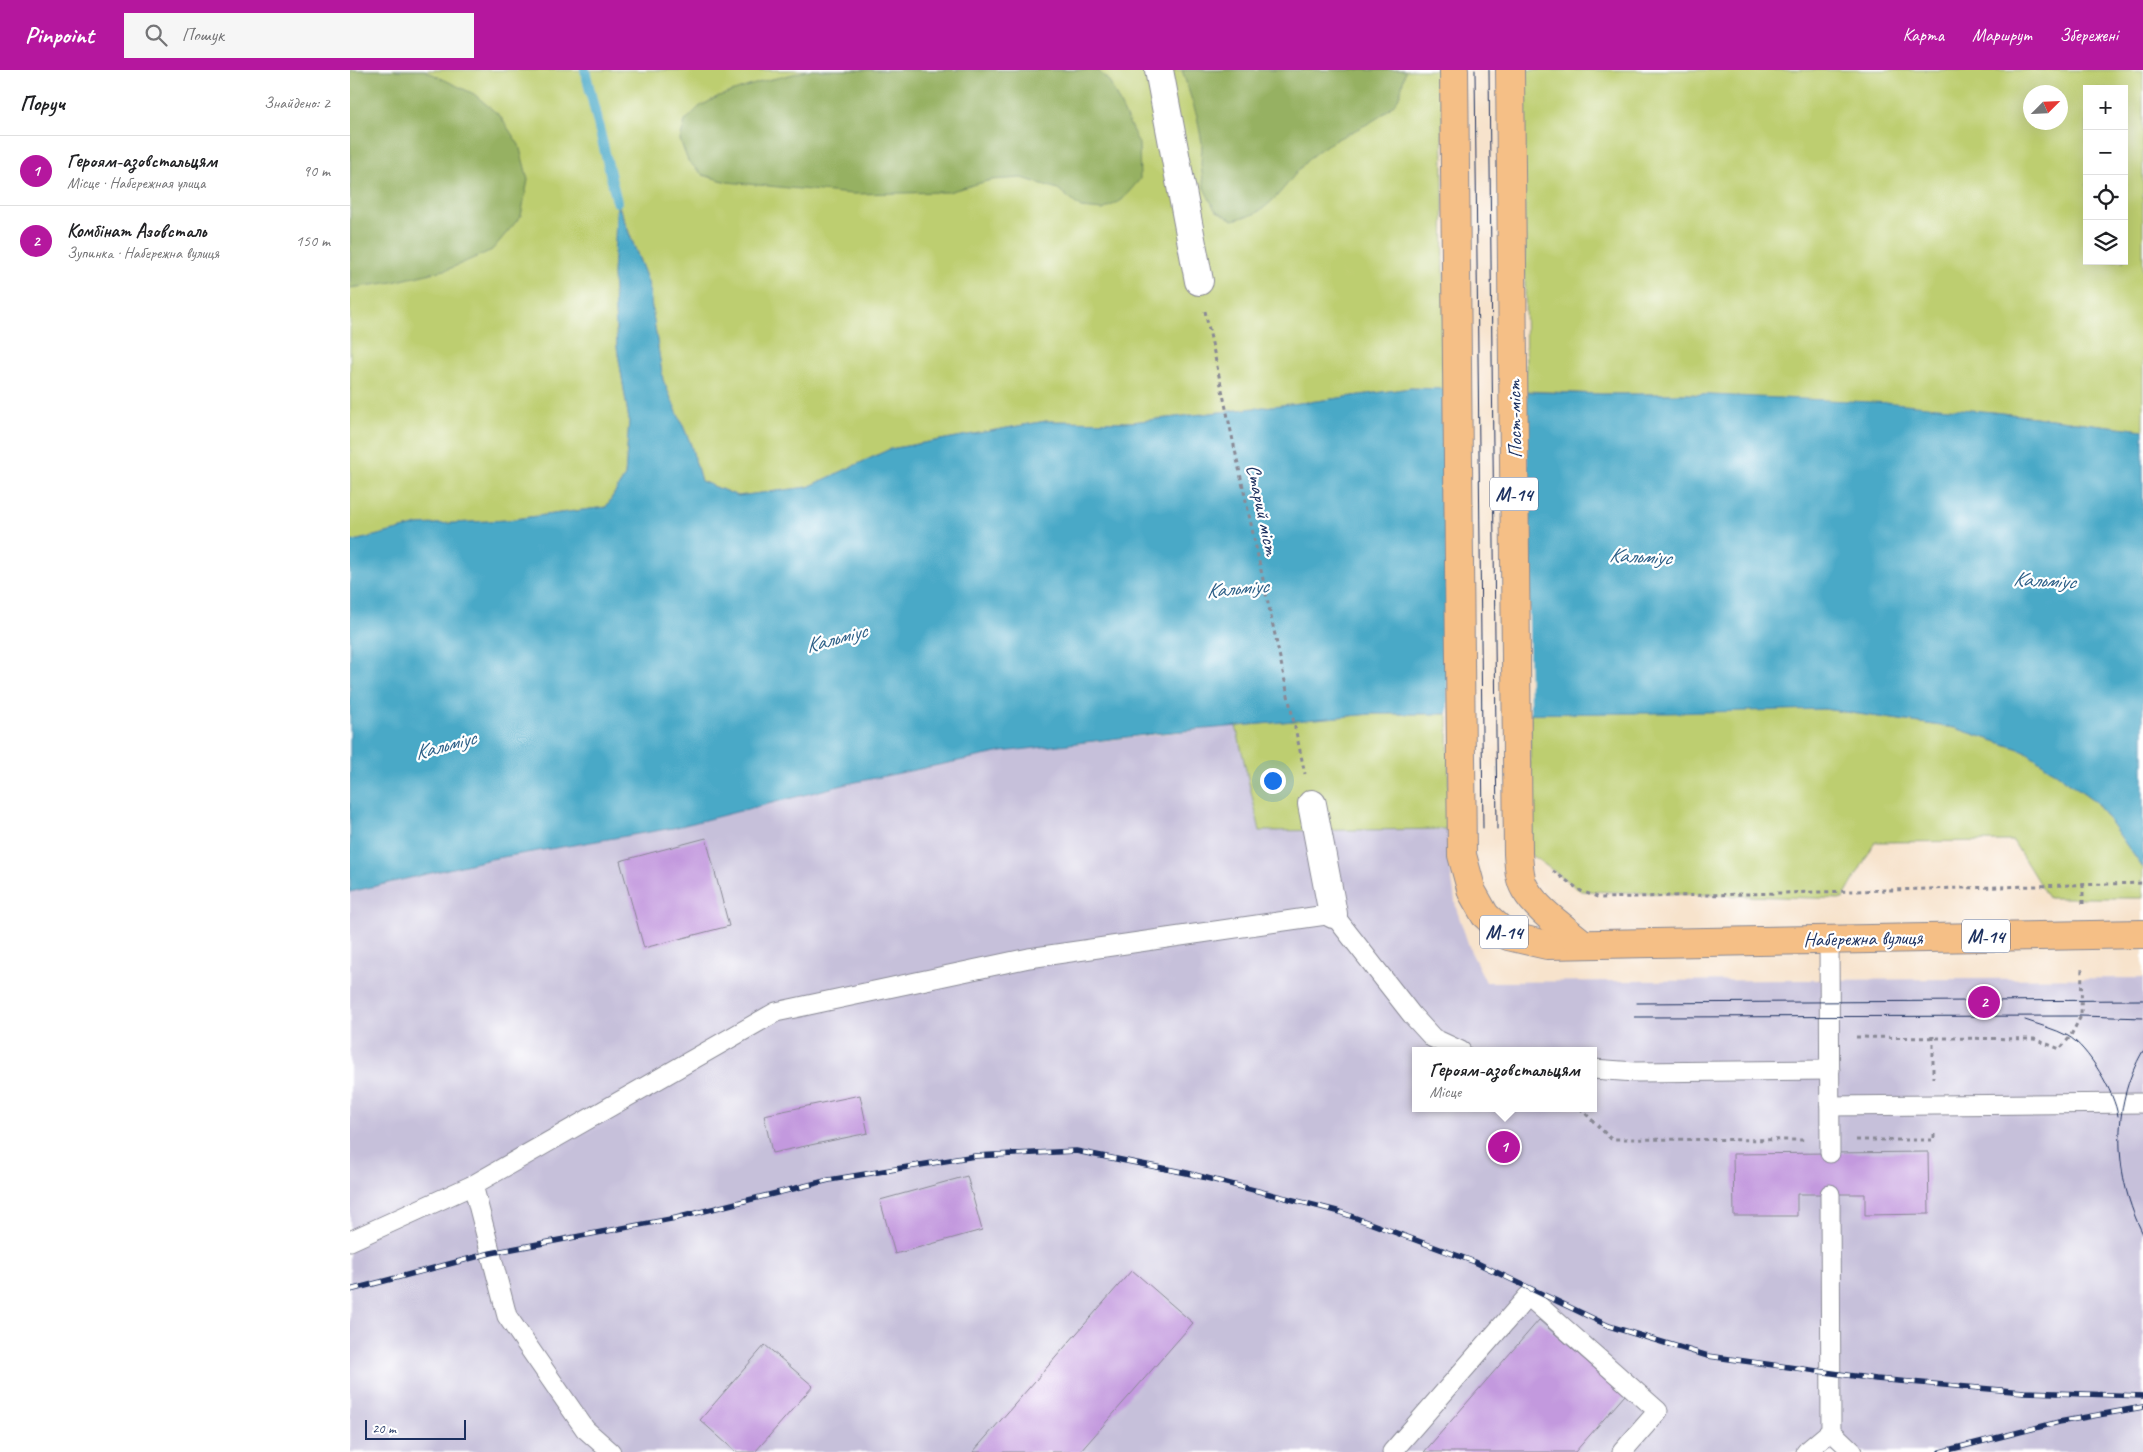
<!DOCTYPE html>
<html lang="uk">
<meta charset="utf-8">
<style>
body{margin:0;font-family:Caveat,sans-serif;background:#f6f6f6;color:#202124}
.controls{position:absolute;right:15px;top:15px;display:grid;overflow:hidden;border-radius:0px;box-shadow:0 5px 20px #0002}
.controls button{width:45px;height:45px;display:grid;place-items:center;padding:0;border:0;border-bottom:1px solid #e0e0e0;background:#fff;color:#202124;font:25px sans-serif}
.compass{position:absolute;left:1673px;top:15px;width:45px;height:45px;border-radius:50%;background:#fff;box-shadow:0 5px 20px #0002;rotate:66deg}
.scale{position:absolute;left:15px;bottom:12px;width:101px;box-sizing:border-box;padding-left:5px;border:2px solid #1b2f5e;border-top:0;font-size:14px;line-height:18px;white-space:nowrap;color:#1b2f5e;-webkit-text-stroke:4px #fff;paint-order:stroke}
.you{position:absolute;left:922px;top:710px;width:18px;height:18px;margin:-12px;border:4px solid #fff;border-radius:50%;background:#1a73e8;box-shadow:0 0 0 8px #1a73e833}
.badge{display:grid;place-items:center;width:32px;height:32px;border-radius:50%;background:#b5179e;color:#fff;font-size:16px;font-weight:700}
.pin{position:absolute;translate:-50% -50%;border:2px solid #fff;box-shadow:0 1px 5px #0006}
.popup{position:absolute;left:1062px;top:977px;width:185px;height:65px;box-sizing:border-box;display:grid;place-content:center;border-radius:0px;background:#fff;filter:drop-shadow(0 1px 4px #0005);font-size:16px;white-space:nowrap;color:#757577}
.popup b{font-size:19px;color:#202124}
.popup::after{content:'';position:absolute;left:50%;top:100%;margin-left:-10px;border:10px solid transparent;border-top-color:#fff}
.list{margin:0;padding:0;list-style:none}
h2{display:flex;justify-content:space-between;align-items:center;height:65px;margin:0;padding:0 20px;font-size:21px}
h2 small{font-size:16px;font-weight:400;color:#757577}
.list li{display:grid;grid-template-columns:32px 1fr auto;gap:15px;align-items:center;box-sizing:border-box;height:70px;padding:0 20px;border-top:1px solid #e0e0e0}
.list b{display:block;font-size:19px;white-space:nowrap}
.list p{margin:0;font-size:16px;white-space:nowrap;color:#757577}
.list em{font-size:16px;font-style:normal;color:#757577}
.icon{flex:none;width:28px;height:28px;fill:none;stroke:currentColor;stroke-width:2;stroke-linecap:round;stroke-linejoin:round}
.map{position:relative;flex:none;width:1793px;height:1382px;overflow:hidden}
header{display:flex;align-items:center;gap:30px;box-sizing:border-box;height:70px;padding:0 25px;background:#b5179e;color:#fff}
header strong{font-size:24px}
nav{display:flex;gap:28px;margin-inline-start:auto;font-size:18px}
.search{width:350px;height:45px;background:#f6f6f6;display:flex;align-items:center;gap:12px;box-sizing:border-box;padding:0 18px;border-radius:0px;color:#757577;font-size:19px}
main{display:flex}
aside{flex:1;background:#fff}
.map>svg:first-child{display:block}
</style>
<header>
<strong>Pinpoint</strong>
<div class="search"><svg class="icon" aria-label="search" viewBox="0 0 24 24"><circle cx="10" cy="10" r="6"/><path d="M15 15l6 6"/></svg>Пошук</div>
<nav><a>Карта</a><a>Маршрут</a><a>Збережені</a></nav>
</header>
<main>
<aside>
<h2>Поруч<small>Знайдено: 2</small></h2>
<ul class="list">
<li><span class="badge">1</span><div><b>Героям-азовстальцям</b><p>Місце · Набережная улица</p></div><em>90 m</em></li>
<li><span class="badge">2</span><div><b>Комбінат Азовсталь</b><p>Зупинка · Набережна вулиця</p></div><em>150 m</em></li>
</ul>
</aside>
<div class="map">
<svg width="1793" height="1382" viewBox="0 0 1793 1382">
<rect width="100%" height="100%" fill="#fff"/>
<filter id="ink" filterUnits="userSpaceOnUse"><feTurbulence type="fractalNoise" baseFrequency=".02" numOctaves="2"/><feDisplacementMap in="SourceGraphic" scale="10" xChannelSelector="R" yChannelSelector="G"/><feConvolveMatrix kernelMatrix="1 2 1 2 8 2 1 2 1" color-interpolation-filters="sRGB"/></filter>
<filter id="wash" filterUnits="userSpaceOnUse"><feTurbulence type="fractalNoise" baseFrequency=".0096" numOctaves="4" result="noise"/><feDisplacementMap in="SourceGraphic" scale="20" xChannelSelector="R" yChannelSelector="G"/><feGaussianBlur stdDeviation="1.12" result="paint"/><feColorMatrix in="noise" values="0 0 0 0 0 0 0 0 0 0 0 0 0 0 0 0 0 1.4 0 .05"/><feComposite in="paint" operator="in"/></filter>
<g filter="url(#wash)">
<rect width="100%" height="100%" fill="#f7e3cc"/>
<!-- industrial -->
<path fill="#c6c0da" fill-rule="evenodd" d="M886,656L910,761L1099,759L1100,796L1106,838L1121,882L1136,912L1793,908V1382H0V822L141,789L323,758L501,713L652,682ZM1065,981H1243V1038H1065Z"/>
<!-- green -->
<g fill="#bdce70" stroke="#6c7e67" fill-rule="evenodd">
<polygon points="0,0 1092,0 1095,319 1061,318 967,331 782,352 696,351 540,379 458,417 388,426 351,411 340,372 313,310 298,212 268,133 263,203 267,277 279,350 275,406 256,437 157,450 68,455 0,472"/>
<path d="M1173,0H1793V360L1643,342L1338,324H1251L1176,321ZM1737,19H1774V191H1737ZM1680,22H1710V52H1680Z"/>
<polygon points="1474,639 1605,658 1675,681 1745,731 1793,798 1793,828 1698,828 1663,771 1525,772 1493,829 1231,821 1180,784 1180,643"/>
<polygon points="1021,644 1098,644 1099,759 910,761 886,656"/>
</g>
<!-- forest -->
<g fill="#96b162" stroke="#587060">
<polygon points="0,0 74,0 124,24 150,46 169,75 178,110 171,146 142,180 99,199 43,212 0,218"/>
<polygon points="460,0 747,0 759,11 789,74 790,109 772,130 753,140 731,138 708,119 672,108 641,110 598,122 502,124 377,112 353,105 338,91 330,70 335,51 349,37 369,26 414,11"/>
<path d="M832,0H1054L1055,2C1053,11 1051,25 1046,32C1026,56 993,62 968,81C944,99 930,132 902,145C896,147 889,148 883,150L865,140L854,118L851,95L852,73L847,46Z"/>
</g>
<!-- water -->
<polygon fill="#48a9c7" stroke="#326c92" points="267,132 298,212 313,310 340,372 351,411 388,426 458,417 540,379 696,351 782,352 967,331 1061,318 1251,324 1338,324 1544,333 1643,342 1793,360 1793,798 1745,731 1675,681 1605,658 1474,639 1318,643 1021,644 811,663 652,682 501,713 323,758 141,789 0,822 0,472 68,455 157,450 256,437 275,406 279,350 267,277 263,204"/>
<!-- pier -->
<polygon fill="#f7e3cc" points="1095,317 1176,319 1180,646 1098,646"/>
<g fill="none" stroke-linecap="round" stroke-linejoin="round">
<!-- stream -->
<polyline stroke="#48a9c7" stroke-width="10" points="235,0 267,132"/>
</g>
<g id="blocks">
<!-- building -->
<g fill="#c399de">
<polygon points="356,768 379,856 294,878 270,791"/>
<polygon points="510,1025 518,1063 422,1083 414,1045"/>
<polygon points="1578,1082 1579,1144 1515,1145 1515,1124 1447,1124 1447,1146 1384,1146 1383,1084"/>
<polygon points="617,1106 632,1160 545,1184 530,1130"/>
<polygon points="782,1200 843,1253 730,1382 623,1382"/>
<polygon points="1189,1250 1275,1325 1225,1382 1074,1382"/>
<polygon points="415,1275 463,1316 405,1382 386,1382 350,1350"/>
</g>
</g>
</g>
<g filter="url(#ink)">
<use href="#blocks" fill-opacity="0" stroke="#898995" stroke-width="1"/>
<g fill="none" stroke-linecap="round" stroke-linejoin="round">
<!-- lane casing -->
<g stroke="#898995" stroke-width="21">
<g id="lane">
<polyline points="1479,869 1480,1083"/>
<polyline points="1243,999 1285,1002 1480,1000"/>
<polyline points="1480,1036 1793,1033"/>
<polyline points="123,1115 157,1246 235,1359 261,1382"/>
<polyline points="1480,1124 1481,1361 1503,1382"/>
<polyline points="0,1171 123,1115 426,942 679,888 983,844 1062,945 1083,968 1111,981"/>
<polyline points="1042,1382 1178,1226 1308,1341 1272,1382"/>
<polyline points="1456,1382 1481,1361"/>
</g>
</g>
<!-- street casing -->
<g stroke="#898995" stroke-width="30">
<g id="street">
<polyline points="809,0 849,211"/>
<polyline points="962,734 983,844"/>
</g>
</g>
<!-- highway casing -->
<g stroke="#898995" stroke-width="30">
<g id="highway">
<polyline points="1104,0 1112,785 1122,822 1135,845 1158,866 1197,875 1793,864"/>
<path d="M1160,0L1168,784C1169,796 1169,809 1175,819C1188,841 1213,857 1232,873"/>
</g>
</g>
<!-- path -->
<g stroke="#898995" stroke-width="3" stroke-dasharray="4 4" stroke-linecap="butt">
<polyline points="855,241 955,704"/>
<polyline points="1203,801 1231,821 1250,828 1793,813"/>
<polyline points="1733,814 1733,835"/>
<polyline points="1583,966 1583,1008"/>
<polyline points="1506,967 1684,969 1710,979 1720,967 1731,946 1732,896"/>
<polyline points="1230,1038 1261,1069 1455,1070"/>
<polyline points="1506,1070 1584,1070 1584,1062"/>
</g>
<!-- lane -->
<use href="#lane" stroke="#fff" stroke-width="19"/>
<!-- street -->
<use href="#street" stroke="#fff" stroke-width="28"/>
<!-- highway -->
<use href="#highway" stroke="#f5bf86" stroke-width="28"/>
<!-- tram -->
<g stroke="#1b2f5e" stroke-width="1">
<polyline points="1125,0 1133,758"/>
<polyline points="1139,0 1147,759"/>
<polyline points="1287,933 1793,930"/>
<polyline points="1285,947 1731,946 1793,948"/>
<path d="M1675,950C1689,955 1705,959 1718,966C1738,977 1765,1023 1768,1046"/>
<path d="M1793,981C1760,1037 1764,1107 1793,1164"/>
</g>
<!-- rail casing -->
<g stroke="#1b2f5e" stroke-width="5.5">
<g id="rail">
<polyline points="0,1220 141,1183 326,1148 479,1110 625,1086 726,1081 837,1103 987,1141 1125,1192 1259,1256 1358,1286 1526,1309 1674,1322 1793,1326"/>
<polyline points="1590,1382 1709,1352 1793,1337"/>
</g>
</g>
<!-- rail -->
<use href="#rail" stroke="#fff" stroke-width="4" stroke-dasharray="11" stroke-linecap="butt"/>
</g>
</g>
<g text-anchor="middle" stroke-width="4.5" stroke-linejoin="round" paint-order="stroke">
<!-- shield labels -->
<g fill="#fff" stroke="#5f6d8e" stroke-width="1">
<rect x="1140" y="407.5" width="48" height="33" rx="4"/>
<rect x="1130" y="845.5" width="48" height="33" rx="4"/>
<rect x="1612" y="849.5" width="48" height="33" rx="4"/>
</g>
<g font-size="19" font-weight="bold" fill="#1b2f5e">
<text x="1164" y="431">М-14</text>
<text x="1154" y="869">М-14</text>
<text x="1636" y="873">М-14</text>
</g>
<!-- street labels -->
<g font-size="20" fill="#1b2f5e" stroke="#fff">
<text transform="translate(1164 349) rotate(-91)" y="7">Пост-міст</text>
<text transform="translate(913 440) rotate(78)" y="7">Старий міст</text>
<text transform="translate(1513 868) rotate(-1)" y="7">Набережна вулиця</text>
</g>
<!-- water labels -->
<g font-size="21" font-style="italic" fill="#2d6088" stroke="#fff">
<text transform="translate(1290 486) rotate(3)" y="7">Кальміус</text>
<text transform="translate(1694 510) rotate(3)" y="7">Кальміус</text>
<text transform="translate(887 518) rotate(-5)" y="7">Кальміус</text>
<text transform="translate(486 568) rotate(-15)" y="7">Кальміус</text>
<text transform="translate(95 675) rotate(-15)" y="7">Кальміус</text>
</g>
</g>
</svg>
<div class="controls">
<button>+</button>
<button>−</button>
<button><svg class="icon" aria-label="locate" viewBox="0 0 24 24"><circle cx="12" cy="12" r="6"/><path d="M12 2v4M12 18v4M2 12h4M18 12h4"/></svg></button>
<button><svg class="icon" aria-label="layers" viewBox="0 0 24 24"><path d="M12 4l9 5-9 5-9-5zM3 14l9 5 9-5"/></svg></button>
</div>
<svg class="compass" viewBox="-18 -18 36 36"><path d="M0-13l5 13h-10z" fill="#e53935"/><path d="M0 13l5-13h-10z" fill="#757577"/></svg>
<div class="scale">20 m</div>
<div class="you"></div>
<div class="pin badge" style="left:1154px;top:1077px">1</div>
<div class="popup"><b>Героям-азовстальцям</b>Місце</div>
<div class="pin badge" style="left:1634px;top:932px">2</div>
</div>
</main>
